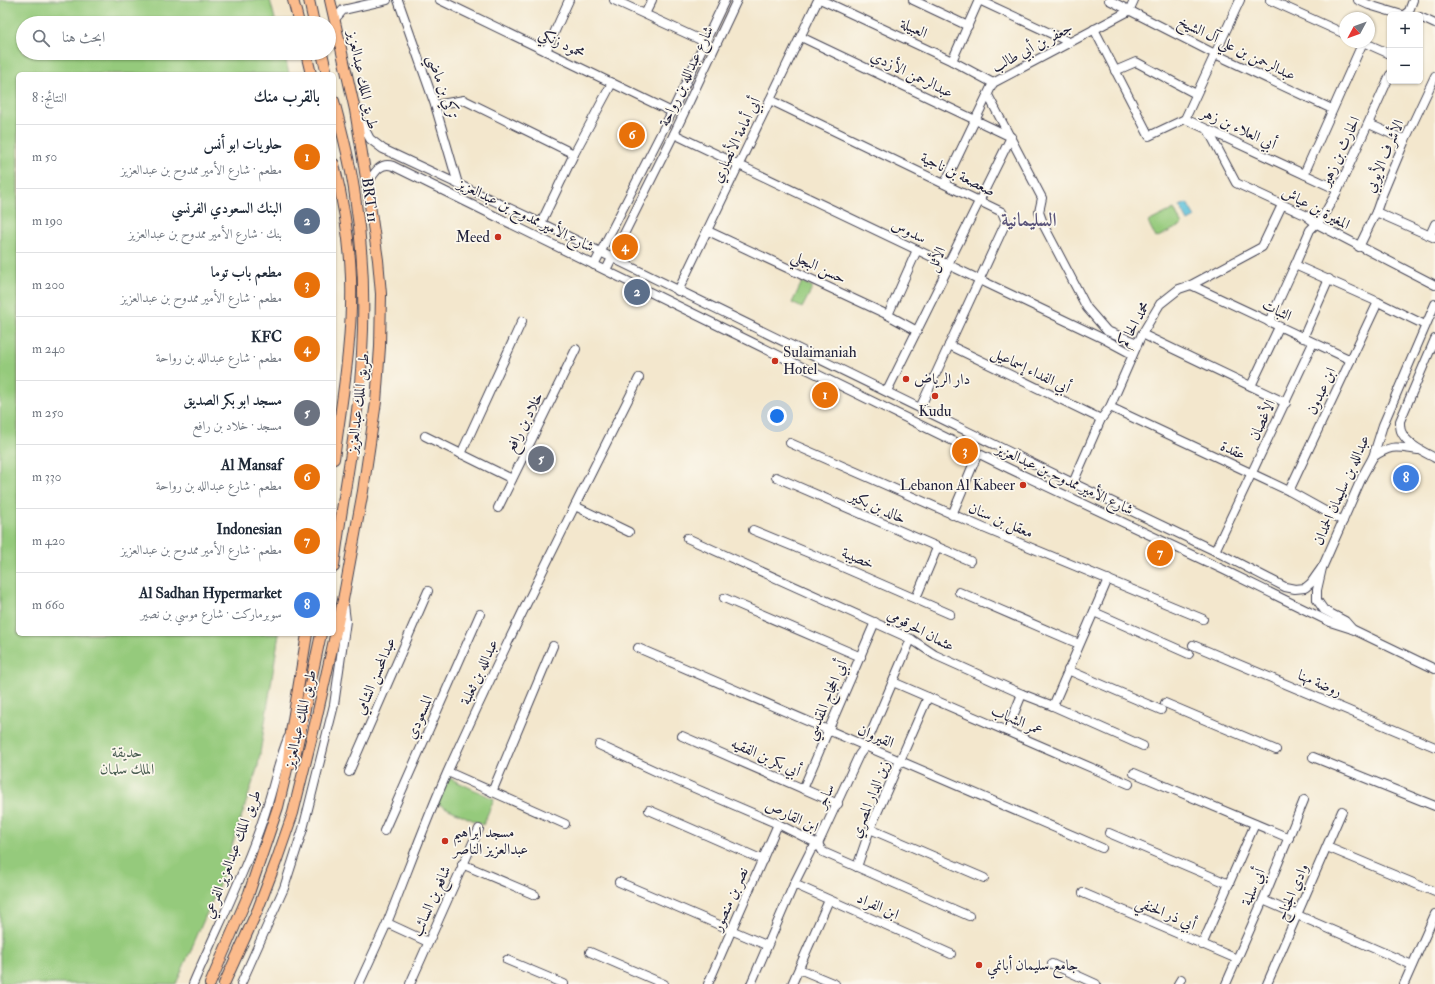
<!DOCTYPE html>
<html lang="ar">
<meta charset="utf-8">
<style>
body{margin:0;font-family:"IM FELL Double Pica",Amiri,serif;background:#f2f2f3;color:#1f2937;direction:rtl}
.controls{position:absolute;right:12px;top:12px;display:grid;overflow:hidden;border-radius:6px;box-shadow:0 1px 3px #0004}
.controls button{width:36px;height:36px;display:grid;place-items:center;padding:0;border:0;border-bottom:1px solid #e0e1e3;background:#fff;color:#1f2937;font:20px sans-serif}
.compass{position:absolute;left:1339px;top:12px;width:36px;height:36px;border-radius:50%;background:#fff;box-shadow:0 1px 3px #0004;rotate:229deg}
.you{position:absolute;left:777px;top:416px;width:14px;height:14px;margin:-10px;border:3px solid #fff;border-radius:50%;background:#1a73e8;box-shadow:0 0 0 6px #1a73e833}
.badge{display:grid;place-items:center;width:26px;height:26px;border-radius:50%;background:#c8321e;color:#fff;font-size:13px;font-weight:700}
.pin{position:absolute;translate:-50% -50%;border:2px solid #fff;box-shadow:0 1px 4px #0006}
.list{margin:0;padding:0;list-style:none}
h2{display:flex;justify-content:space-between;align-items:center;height:52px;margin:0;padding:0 16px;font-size:17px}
h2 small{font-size:13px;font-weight:400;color:#747a83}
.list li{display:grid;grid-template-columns:26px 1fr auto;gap:12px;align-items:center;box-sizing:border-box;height:64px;padding:0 16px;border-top:1px solid #e0e1e3}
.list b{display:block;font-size:15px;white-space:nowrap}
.list p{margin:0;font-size:13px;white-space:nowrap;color:#747a83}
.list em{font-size:13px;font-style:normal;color:#747a83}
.icon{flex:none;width:22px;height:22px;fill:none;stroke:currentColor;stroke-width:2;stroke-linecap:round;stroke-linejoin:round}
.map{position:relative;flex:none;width:1435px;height:984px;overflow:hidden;direction:ltr}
.search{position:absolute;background:#fff;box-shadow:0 1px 3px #0004;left:16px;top:16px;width:320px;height:44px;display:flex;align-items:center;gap:10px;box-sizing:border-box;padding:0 14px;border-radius:22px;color:#747a83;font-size:15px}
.panel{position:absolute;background:#fff;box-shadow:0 1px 3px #0004;left:16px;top:72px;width:320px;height:564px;border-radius:6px;direction:rtl}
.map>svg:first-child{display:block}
</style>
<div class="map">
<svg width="1435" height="984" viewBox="0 0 1435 984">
<rect width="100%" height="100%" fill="#fbf7ec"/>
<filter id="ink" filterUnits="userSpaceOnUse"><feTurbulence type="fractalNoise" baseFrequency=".025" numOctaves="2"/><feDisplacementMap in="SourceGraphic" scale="8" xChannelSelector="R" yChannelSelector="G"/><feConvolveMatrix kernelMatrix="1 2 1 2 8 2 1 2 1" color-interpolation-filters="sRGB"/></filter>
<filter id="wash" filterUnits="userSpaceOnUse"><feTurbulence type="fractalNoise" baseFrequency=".012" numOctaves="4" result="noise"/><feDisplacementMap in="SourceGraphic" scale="16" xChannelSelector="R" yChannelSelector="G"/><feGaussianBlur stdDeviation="0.9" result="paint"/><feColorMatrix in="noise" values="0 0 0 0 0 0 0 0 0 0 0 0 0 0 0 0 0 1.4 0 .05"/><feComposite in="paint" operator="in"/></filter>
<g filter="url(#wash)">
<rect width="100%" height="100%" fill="#f3e7cd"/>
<!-- green -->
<g fill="#95ca7c" stroke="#5c765c">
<polygon points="0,0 270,0 276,23 23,23 23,53 284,53 289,74 18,74 18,634 279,634 258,766 219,885 176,984 0,984"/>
<polygon points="1174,209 1182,225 1156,238 1148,222"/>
<polygon points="802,282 813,287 802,308 792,303"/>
<polygon points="447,777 494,799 483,825 436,803"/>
</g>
<!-- water -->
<polygon fill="#5cc1da" stroke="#3f728a" points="1187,203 1195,217 1188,221 1180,206"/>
</g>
<g filter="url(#ink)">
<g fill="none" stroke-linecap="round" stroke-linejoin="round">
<!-- minor casing -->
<g stroke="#414051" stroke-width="10">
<g id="minor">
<polyline points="398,0 435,105 458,184"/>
<polyline points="440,0 672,112"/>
<polyline points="614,0 705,42"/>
<polyline points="822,0 952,61 993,83"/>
<polyline points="913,0 968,26"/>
<polyline points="979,0 1069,42"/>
<polyline points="1109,0 1215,54 1332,109"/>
<polyline points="1270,0 1345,34"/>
<polyline points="1358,0 1369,5 1402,15"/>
<polyline points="645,14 652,0"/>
<polyline points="1404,15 1409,11 1413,0"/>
<polyline points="1420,17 1435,24"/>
<polyline points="335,19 343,10 387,0"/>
<polyline points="1094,29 1149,136 1185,119 1338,190"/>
<polyline points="801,37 1011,137"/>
<polyline points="1363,42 1390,54"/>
<polyline points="546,51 569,0"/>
<polyline points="952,61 979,0"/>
<polyline points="1115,71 1136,62 1196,94"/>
<polyline points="988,95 1042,198 1039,212 1044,226 1087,308 1107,331 1137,343"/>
<polyline points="770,100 1002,212 1006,222 920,408"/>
<polyline points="435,105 464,100 574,154"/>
<polyline points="358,116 370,139 383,149 541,223 1073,483 1215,551 1285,587 1295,589 1305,588 1311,583 1323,566 1363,475 1373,457 1383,425 1435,304"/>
<polyline points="1185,119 1240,0"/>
<polyline points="1369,124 1405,140"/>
<polyline points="1208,130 1236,183 1305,215 1317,224 1435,285"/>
<polyline points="674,134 1104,339 1132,354"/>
<polyline points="1304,174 1363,42"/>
<polyline points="945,183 993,83 1129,11 1134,0"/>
<path d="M367,184C374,174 380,161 393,166L1010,469L1224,570L1330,622L1352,629L1435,669"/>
<polyline points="1376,212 1435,238"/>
<polyline points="541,223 574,154 612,83"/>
<polyline points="708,231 888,315 917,331"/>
<polyline points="1430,235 1435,224"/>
<polyline points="1359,247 1376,212 1382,195 1405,140 1435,76"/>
<polyline points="594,265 672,112 725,0"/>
<polyline points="1295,265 1378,302 1425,325"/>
<polyline points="606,270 674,134 737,0"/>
<polyline points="1191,285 1351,360"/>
<polyline points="678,291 818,0"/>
<polyline points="888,315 917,250"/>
<polyline points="1269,322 1295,265 1310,230 1322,218 1338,190 1390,75"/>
<polyline points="1142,334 1286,403"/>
<polyline points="1303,338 1329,279"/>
<path d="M1435,339L1400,421C1400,424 1400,428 1401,431C1406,444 1424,452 1435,458"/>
<polyline points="949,345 1101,419"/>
<polyline points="1251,386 1279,327"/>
<polyline points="887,391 949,266 950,260 1011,137"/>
<polyline points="1110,407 1289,491 1343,521"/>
<polyline points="425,436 512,479"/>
<polyline points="790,443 986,529 1203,619"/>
<polyline points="461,454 522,321"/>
<path d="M1373,457C1392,444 1396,447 1418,450"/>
<polyline points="776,477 970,561"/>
<polyline points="1073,483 1101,419 1110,407 1142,334 1160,304 1179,289 1191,285 1262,247 1282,205"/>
<polyline points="1289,491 1378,302"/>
<polyline points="575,506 629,532"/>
<polyline points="498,508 576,349"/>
<polyline points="952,515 978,453"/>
<polyline points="753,530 833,563 950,614"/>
<polyline points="687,538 911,639 935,655 1022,694 1053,706 1143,746"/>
<polyline points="1215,551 1313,343"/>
<polyline points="1322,568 1317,590 1317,600 1324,610 1345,621 1352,629"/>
<polyline points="959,592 1079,644"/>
<polyline points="724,598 861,657"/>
<polyline points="916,598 937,548"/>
<polyline points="1094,612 1189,654"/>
<polyline points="1193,645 1435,747"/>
<polyline points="638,648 1102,848"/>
<polyline points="1068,670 1161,710"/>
<polyline points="893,682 1129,784"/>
<polyline points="1165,703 1276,750"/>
<polyline points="1053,706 1108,579"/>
<polyline points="1007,731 1022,694"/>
<polyline points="682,736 838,804"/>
<polyline points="599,745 664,775 778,824 818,844 823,852 969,916"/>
<polyline points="1313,757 1435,806"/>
<polyline points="349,772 428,591"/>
<polyline points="448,772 565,824"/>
<polyline points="1134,773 1289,838"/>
<polyline points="803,789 875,622"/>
<polyline points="492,792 553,646"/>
<polyline points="649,810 763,860"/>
<polyline points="870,829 984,878"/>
<polyline points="384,831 480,614"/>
<polyline points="1109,833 1229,884"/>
<polyline points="1327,847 1435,892"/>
<polyline points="462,864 535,895"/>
<polyline points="857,867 870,829 928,697"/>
<polyline points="619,882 766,945"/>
<polyline points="794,884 951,954"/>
<polyline points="1083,893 1237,959"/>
<polyline points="1263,900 1412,965"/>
<polyline points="387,923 428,942"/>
<polyline points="1202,945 1255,824"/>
<polyline points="590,952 664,984"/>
<polyline points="507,960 564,984"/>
<polyline points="1052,964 1096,984"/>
<polyline points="799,969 835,984"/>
<path d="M193,984C216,930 243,878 262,822C272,795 277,765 288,738"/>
<polyline points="241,984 284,888 303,829 334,705 346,621 344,604"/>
<path d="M359,984C368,964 378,943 387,923C407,873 425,823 447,773C507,640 573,509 639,378"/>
<polyline points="410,984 479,829"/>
<polyline points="708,984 778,824"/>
<polyline points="751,984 794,884 811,850 818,844 859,755 865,747 911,639"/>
<polyline points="792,984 829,900"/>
<polyline points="1178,984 1181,979"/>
<polyline points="1226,984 1263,900 1304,800"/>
<polyline points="1267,984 1342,811"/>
<polyline points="1404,984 1435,914"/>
</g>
</g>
<!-- major casing -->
<g stroke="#414051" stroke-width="12">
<g id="major">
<polyline points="293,0 299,23"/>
<polyline points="309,0 314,23"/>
<polyline points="306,53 311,74"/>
<polyline points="322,53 327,74"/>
<path d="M334,101C342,132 351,164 355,196C363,248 365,301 362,353C359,425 342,496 334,567"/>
<path d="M334,164C343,201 350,240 351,278C353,338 342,400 334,459"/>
<polyline points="291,764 296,752 310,685 321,634"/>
<polyline points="210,984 249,893 278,807 287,769 291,732 307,634"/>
<polyline points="224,984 258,909 277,859 293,813 316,720 343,600 363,491 376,402 380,347 381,294 378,260 367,184 355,110 330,0"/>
</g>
</g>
<!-- minor -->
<use href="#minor" stroke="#fff" stroke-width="8"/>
<!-- major -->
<use href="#major" stroke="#fbbb8c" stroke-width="10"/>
</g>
</g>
<!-- markers -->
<g fill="#c8321e" stroke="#fbf7ec" stroke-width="1.5">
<circle cx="498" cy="237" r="4"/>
<circle cx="775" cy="361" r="4"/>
<circle cx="906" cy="379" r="4"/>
<circle cx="935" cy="396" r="4"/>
<circle cx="1023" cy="485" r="4"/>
<circle cx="445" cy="841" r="4"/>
<circle cx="979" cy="965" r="4"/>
</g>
<g text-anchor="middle" stroke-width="3.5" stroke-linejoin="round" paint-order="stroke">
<!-- street labels -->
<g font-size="15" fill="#22223b" stroke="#fbf7ec">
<text transform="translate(914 28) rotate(25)" y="5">العبيلة</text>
<text transform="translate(562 43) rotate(26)" y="5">محمود زنكي</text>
<text transform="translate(1032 47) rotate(-28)" y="5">جعفر بن أبي طالب</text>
<text transform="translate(1237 48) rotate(26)" y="5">عبدالرحمن بن علي آل الشيخ</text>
<text transform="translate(912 74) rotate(26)" y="5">عبدالرحمن الأزدي</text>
<text transform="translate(686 76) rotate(-65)" y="5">شارع عبدالله بن رواحة</text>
<text transform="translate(363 80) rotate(78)" y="5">طريق الملك عبدالعزيز</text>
<text transform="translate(443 87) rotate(71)" y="5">تركي بن ماضي</text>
<text transform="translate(1239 128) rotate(25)" y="5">أبي العلاء بن زهر</text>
<text transform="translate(736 140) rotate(-64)" y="5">أبي أمامة الأنصاري</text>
<text transform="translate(1340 151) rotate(-65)" y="5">الحارث بن زهير</text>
<text transform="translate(1384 156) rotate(-67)" y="5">الأشرف الأيوبي</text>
<text transform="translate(958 174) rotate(26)" y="5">صعصعة بن ناجية</text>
<text transform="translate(370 200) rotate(82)" y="5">BRT 11</text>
<text transform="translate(1316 208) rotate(28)" y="5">المغيرة بن عياش</text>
<text transform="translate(526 215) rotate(26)" y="5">شارع الأمير ممدوح بن عبدالعزيز</text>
<text transform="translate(909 231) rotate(26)" y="5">سدوس</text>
<text transform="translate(936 259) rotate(-66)" y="5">الأثل</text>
<text transform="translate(819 267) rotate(25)" y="5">حسن البجلي</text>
<text transform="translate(1277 310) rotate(26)" y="5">الثبات</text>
<text transform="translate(1134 324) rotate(-61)" y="5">محمد الحاكم</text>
<text transform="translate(1031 370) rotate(26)" y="5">أبي الفداء إسماعيل</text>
<text transform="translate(1321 391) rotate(-65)" y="5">ابن عبدون</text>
<text transform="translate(358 403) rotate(-83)" y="5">طريق الملك عبدالعزيز</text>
<text transform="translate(1262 420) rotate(-65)" y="5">الأغصان</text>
<text transform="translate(524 422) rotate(-63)" y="5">خلاد بن رافع</text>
<text transform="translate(1233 450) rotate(25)" y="5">عقدة</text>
<text transform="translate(1065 479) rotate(25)" y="5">شارع الأمير ممدوح بن عبدالعزيز</text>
<text transform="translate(1341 490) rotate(-66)" y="5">عبدالله بن سليمان الحمدان</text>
<text transform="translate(878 507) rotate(24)" y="5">خالد بن بكير</text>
<text transform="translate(1001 520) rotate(23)" y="5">معقل بن سنان</text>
<text transform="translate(858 558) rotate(23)" y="5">خصيبة</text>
<text transform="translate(921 630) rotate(28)" y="5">عثمان الحرقومي</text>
<text transform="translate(479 672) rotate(-65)" y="5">عبدالله بن ثعلبة</text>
<text transform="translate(375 676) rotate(-67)" y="5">عبدالمحسن الشامي</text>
<text transform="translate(1320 683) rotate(23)" y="5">روضة مهنا</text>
<text transform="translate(826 700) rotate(-67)" y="5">أبي الحجاج المقدسي</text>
<text transform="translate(419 717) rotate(-66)" y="5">المسعودي</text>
<text transform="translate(300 719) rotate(-77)" y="5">طريق الملك عبدالعزيز</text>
<text transform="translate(1017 720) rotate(23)" y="5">عمر الشهاب</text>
<text transform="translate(876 736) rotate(23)" y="5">القيروان</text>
<text transform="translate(766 757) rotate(24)" y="5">أبي بكر بن الفقيه</text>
<text transform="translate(825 796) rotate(-66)" y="5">ساجر</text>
<text transform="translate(870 799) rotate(-68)" y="5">زين الدار المصري</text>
<text transform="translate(792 816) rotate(25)" y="5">ابن القارص</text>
<text transform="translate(232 854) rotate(-69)" y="5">طريق الملك عبدالعزيز الفرعي</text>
<text transform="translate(1253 887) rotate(-67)" y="5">أبي سلمة</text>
<text transform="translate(1292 892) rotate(-67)" y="5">وادي الجناح</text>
<text transform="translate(730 899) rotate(-66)" y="5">نصر بن منصور</text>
<text transform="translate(431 901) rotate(-66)" y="5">شافع بن السائب</text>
<text transform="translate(878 906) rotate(24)" y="5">ابن الفراد</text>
<text transform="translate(1166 913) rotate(23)" y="5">أبي ذر الحنفي</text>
</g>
<!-- poi labels -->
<g font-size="15" fill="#22223b" stroke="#fbf7ec" text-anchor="start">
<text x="490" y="242" text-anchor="end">Meed</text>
<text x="783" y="357">Sulaimaniah<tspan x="783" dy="17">Hotel</tspan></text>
<text x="914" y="384">دار الرياض</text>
<text x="935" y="416" text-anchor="middle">Kudu</text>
<text x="1015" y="490" text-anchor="end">Lebanon Al Kabeer</text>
<text x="453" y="837">مسجد ابراهيم<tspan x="453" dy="17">عبدالعزيز الناصر</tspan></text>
<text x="987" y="970">جامع سليمان أبانمي</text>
</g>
<!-- park labels -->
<g font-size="15" fill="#4a5d52" stroke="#fbf7ec">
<text x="127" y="757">حديقة<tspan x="127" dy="17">الملك سلمان</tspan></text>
</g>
<!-- district labels -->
<g font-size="19" font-weight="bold" fill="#5b557a" stroke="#fbf7ec">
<text x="1029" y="226">السليمانية</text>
</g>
</g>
</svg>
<div class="controls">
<button>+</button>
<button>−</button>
</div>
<svg class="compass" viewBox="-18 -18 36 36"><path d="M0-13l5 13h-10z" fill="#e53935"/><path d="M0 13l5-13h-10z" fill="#747a83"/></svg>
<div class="you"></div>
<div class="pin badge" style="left:825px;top:395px;background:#e8710a">1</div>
<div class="pin badge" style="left:637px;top:292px;background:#5c6f8a">2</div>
<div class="pin badge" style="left:965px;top:451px;background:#e8710a">3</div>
<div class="pin badge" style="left:625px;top:247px;background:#e8710a">4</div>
<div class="pin badge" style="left:541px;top:459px;background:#6b7280">5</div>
<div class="pin badge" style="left:632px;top:135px;background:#e8710a">6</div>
<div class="pin badge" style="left:1160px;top:553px;background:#e8710a">7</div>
<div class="pin badge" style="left:1406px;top:478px;background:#3f7fe0">8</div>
<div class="search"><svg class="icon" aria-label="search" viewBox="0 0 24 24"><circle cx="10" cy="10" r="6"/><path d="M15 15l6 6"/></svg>ابحث هنا</div>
<section class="panel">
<h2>بالقرب منك<small>النتائج: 8</small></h2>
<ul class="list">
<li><span class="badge" style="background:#e8710a">1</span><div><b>حلويات ابو أنس</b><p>مطعم · شارع الأمير ممدوح بن عبدالعزيز</p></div><em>50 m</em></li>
<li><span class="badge" style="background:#5c6f8a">2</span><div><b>البنك السعودي الفرنسي</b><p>بنك · شارع الأمير ممدوح بن عبدالعزيز</p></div><em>190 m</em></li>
<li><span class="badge" style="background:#e8710a">3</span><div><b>مطعم باب توما</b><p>مطعم · شارع الأمير ممدوح بن عبدالعزيز</p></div><em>200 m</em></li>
<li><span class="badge" style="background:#e8710a">4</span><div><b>KFC</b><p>مطعم · شارع عبدالله بن رواحة</p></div><em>240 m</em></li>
<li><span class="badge" style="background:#6b7280">5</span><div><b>مسجد ابو بكر الصديق</b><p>مسجد · خلاد بن رافع</p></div><em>250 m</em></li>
<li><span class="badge" style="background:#e8710a">6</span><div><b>Al Mansaf</b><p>مطعم · شارع عبدالله بن رواحة</p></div><em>330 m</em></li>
<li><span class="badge" style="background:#e8710a">7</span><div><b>Indonesian</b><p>مطعم · شارع الأمير ممدوح بن عبدالعزيز</p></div><em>420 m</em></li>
<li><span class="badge" style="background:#3f7fe0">8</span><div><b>Al Sadhan Hypermarket</b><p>سوبرماركت · شارع موسي بن نصير</p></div><em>660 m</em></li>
</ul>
</section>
</div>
